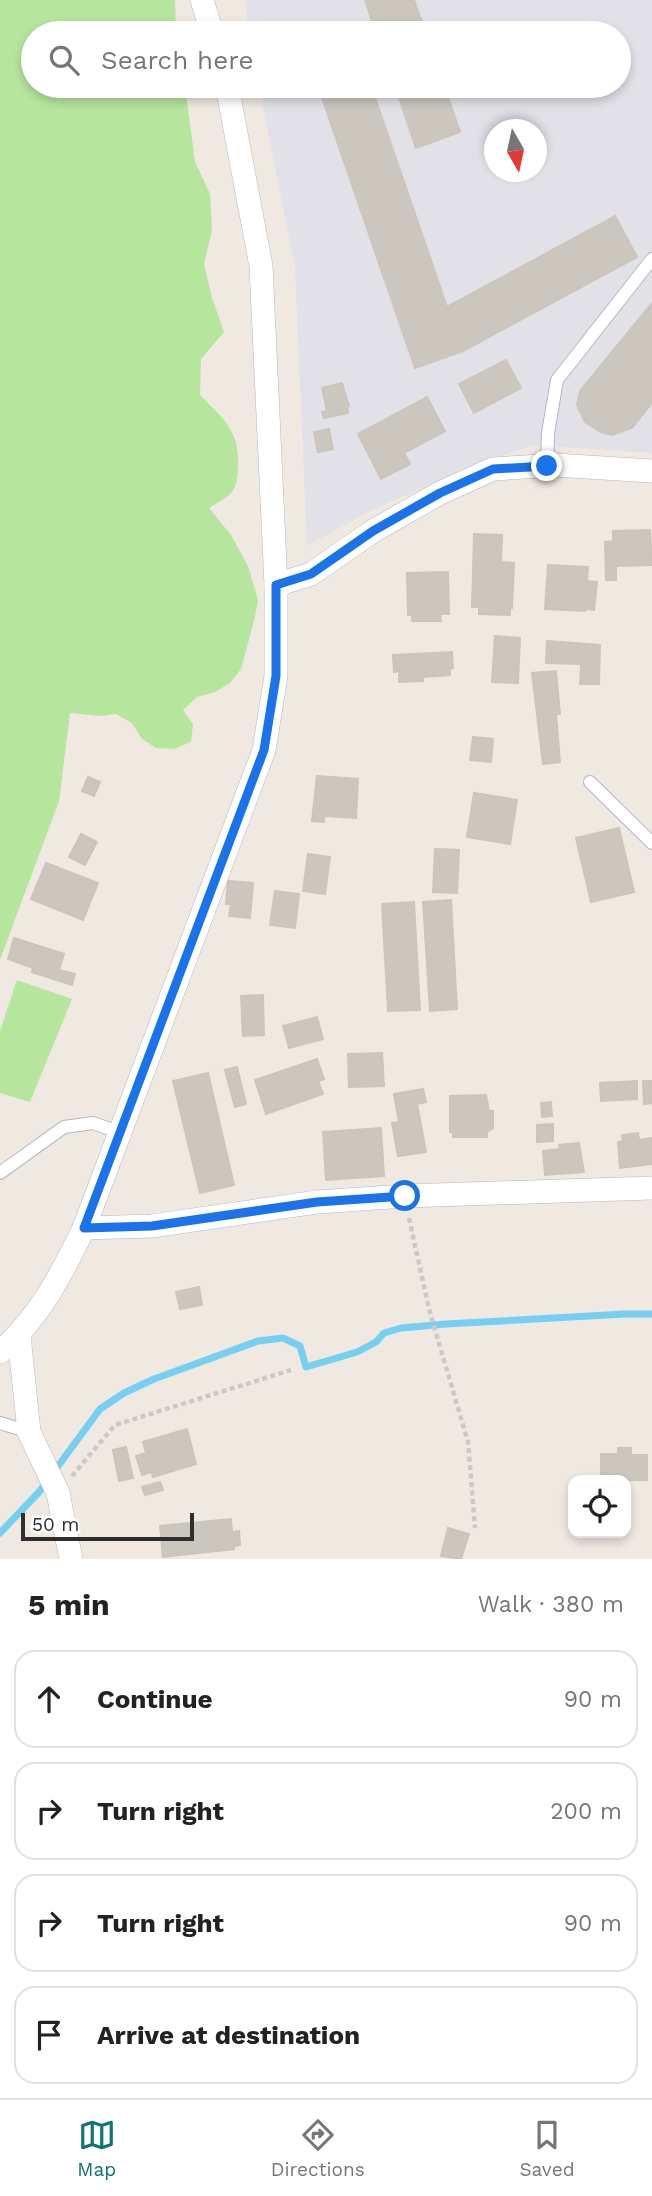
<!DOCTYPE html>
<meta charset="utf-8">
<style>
body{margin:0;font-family:"Work Sans",sans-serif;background:#f6f6f6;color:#222}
.controls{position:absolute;right:21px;bottom:21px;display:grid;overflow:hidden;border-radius:14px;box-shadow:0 4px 10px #0003}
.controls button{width:63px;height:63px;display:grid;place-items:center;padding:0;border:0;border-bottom:2px solid #e0e0e0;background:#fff;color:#222;font:35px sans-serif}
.compass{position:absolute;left:484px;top:119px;width:63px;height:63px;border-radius:50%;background:#fff;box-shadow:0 4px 10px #0003;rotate:171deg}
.scale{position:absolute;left:21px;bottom:18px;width:173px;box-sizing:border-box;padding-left:7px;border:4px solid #2e2e2e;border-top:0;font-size:19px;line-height:24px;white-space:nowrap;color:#2e2e2e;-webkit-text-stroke:5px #fff;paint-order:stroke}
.stop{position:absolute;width:21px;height:21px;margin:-16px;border:5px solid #1a73e8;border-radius:50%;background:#fff}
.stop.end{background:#1a73e8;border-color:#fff;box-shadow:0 2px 7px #0008}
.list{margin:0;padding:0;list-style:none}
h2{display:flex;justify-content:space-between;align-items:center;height:91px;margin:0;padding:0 28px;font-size:30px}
h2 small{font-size:23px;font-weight:400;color:#767676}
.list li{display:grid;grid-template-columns:46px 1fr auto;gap:21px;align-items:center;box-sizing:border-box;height:98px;margin:0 14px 14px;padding:0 14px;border:2px solid #e0e0e0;border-radius:21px}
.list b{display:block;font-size:26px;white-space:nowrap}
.list em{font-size:23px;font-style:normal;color:#767676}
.icon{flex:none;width:38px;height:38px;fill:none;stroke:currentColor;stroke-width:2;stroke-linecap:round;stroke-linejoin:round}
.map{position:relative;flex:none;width:652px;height:1559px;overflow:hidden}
.search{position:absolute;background:#fff;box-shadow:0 4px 10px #0003;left:21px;right:21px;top:21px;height:77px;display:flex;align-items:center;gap:18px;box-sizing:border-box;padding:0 24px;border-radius:38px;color:#767676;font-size:26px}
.sheet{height:539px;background:#fff}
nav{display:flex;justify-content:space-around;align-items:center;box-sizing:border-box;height:98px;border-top:2px solid #e0e0e0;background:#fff;font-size:19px;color:#767676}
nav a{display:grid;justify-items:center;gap:4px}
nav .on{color:#0f766e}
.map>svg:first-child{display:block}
</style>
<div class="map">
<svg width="652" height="1559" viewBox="0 0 652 1559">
<rect width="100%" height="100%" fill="#efe9e1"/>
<!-- industrial -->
<path fill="#e3e1e8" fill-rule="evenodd" d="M245,0H652V453L533,445L468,468L372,510L307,546L295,269L259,86H619V33H249ZM494,130H536V172H494Z"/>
<!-- green -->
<g fill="#b6e59e">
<path d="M0,0H175L176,33H33V86H185L195,162L210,194L212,230L204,264L212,298L224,332L201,359L200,395C223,419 240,430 238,466C237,494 232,494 209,508L231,535L248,566L258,600L255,617L241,669L230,683L215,692L197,697L183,710L193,724L191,742L174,749L156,748L142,739L132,723L116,714L99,716L70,713L59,801L0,960Z"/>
<polygon points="17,980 72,999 30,1102 0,1093 0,1031"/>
</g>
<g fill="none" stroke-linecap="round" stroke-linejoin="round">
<!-- stream -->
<polyline stroke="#75cff0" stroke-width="7" points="0,1533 39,1492 100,1409 124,1393 154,1379 258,1341 283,1338 300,1346 306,1367 357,1352 376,1342 384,1333 401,1328 446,1324 625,1314 652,1314"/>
</g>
<!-- building -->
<g fill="#cbc7bf" stroke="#cbc5ba" stroke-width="2">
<polygon points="365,0 414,0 426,33 376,33"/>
<polygon points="318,86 371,86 447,307 615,216 637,257 463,351 415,368"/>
<polygon points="395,86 444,86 460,132 416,148"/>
<polygon points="652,303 652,403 632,428 612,435 601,432 585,422 577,405 580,391"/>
<polygon points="506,360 521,388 474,413 459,384"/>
<polygon points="342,383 349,406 347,407 348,413 324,418 322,412 327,411 322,388"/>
<polygon points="427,397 445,431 404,453 410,464 381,479 358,434"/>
<polygon points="329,429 333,449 318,452 314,432"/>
<polygon points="650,530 652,565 616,566 616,580 606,580 605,542 613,541 613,531"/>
<polygon points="474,534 502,535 501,562 514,563 512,608 510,608 510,615 479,614 479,607 472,607"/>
<polygon points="548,565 588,567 587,581 597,582 594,610 585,609 585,611 545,609"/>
<polygon points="448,572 449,614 440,614 441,621 412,621 412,615 408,615 407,573"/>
<polygon points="495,636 520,638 518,683 492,682"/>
<polygon points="547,641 600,645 599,684 580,684 581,664 546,663"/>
<polygon points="452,652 453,668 450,669 450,675 423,677 423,681 399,682 399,671 394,672 393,655"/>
<polygon points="556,671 560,714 556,714 560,762 543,764 532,673"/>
<polygon points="473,737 493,739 491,762 470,760"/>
<polygon points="317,776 358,779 356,818 324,816 324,822 312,821"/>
<polygon points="88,777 100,782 94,796 82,791"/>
<polygon points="474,793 517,800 510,844 467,837"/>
<polygon points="619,828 634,892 591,902 576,838"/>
<polygon points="81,834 97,842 85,865 69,857"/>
<polygon points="435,849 459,850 457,893 433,892"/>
<polygon points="308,854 330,857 325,894 303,891"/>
<polygon points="46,863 98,883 83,920 31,899"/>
<polygon points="228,881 253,883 250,918 229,916 231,904 226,904"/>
<polygon points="275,891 299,894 295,928 270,925"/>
<polygon points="451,900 457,1009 430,1011 423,902"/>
<polygon points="414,902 420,1010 388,1011 382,904"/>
<polygon points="14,938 64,954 59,970 75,974 72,985 32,972 33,968 8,959"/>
<polygon points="263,995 264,1035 243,1036 241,996"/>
<polygon points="317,1017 323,1039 289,1048 283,1026"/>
<polygon points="382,1053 384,1086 349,1087 348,1054"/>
<polygon points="317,1059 324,1079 318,1081 323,1094 266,1114 255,1080"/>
<polygon points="237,1067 246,1104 235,1107 225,1070"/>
<polygon points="208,1073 234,1185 200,1193 173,1081"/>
<polygon points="637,1081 637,1099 601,1101 600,1083"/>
<polygon points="643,1081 652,1081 652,1103 644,1104"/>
<polygon points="423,1089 426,1102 417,1104 426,1152 398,1156 392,1123 399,1122 394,1094"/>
<polygon points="486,1095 489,1111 493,1111 493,1128 487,1132 487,1137 453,1137 453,1132 450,1132 450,1096"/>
<polygon points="551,1102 552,1116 542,1117 541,1103"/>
<polygon points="553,1124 553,1141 537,1142 537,1125"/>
<polygon points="381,1128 384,1176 326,1180 323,1132"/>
<polygon points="638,1133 639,1140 652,1138 652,1164 620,1168 618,1142 623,1141 622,1135"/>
<polygon points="579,1143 584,1172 545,1175 543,1151 560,1149 559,1145"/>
<polygon points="199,1287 202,1305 180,1309 176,1292"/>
<polygon points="187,1429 196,1464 153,1477 151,1472 142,1475 136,1456 146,1453 143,1442"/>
<polygon points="126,1447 133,1478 119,1481 113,1450"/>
<polygon points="618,1448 631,1448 631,1455 647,1455 647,1480 601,1480 601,1454 618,1454"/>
<polygon points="160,1482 163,1490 145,1495 142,1487"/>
<polygon points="231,1519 232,1532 239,1531 240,1545 234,1546 234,1549 163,1557 160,1526"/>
<polygon points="448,1528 469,1534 461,1559 441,1556"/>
</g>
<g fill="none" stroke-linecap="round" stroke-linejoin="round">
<!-- lane casing -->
<g stroke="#b4b7c1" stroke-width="14">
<g id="lane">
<polyline points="547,466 548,433 557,380 652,259"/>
<polyline points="590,782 652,843"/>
<polyline points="0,1173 64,1127 93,1123 118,1132"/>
<polyline points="0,1423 29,1432"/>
</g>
</g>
<!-- street casing -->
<g stroke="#b4b7c1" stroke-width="24">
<g id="street">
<polyline points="202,0 212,33"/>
<polyline points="276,585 311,574 373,531 440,493 493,469 555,465 652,471"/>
<polyline points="84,1228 152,1226 317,1202 405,1196 652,1188"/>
<polyline points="19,1335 29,1432 58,1493 71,1559"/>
<path d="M0,1352C40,1317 61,1275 84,1228L264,750L276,676V585L261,266L227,86"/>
</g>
</g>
<!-- path -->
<g stroke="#c9c9c9" stroke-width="4.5" stroke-dasharray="5 3.5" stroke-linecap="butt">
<polyline points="409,1218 429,1309 468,1442 475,1528"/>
<polyline points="72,1476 115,1425 291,1370"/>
</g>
<!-- lane -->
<use href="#lane" stroke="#fff" stroke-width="12"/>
<!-- street -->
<use href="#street" stroke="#fff" stroke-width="23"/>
</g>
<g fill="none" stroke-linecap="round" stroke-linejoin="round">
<!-- route -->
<polyline stroke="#1a73e8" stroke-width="9" points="405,1196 317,1202 152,1226 84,1228 264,750 276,676 276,585 311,574 373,531 440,493 493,469 547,466"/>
</g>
</svg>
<div class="controls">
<button><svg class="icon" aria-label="locate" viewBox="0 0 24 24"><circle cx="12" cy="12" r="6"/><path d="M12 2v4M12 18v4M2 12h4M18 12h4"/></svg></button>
</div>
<svg class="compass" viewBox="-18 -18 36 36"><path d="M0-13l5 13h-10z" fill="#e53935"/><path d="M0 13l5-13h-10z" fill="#767676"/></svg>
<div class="scale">50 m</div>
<div class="stop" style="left:405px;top:1196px"></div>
<div class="stop end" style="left:547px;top:466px"></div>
<div class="search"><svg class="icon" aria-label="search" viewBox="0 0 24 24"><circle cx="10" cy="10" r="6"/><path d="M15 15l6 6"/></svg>Search here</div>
</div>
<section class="sheet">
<h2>5 min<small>Walk · 380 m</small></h2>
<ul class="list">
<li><svg class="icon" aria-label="ahead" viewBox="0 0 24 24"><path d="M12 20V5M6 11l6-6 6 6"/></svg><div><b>Continue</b></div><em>90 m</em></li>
<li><svg class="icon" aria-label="right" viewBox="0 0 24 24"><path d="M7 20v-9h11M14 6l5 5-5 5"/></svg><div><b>Turn right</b></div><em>200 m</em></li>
<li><svg class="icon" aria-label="right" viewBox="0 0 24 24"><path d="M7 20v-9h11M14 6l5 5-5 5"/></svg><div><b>Turn right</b></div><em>90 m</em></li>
<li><svg class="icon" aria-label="arrive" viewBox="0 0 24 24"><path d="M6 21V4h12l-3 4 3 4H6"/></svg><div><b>Arrive at destination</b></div></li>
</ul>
</section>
<nav>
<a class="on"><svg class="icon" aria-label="map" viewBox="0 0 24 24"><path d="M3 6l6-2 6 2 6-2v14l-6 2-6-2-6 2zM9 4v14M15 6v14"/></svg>Map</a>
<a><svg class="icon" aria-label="directions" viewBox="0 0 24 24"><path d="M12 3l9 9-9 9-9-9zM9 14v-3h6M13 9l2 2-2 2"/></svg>Directions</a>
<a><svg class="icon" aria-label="saved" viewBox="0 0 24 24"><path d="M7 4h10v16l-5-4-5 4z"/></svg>Saved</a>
</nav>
